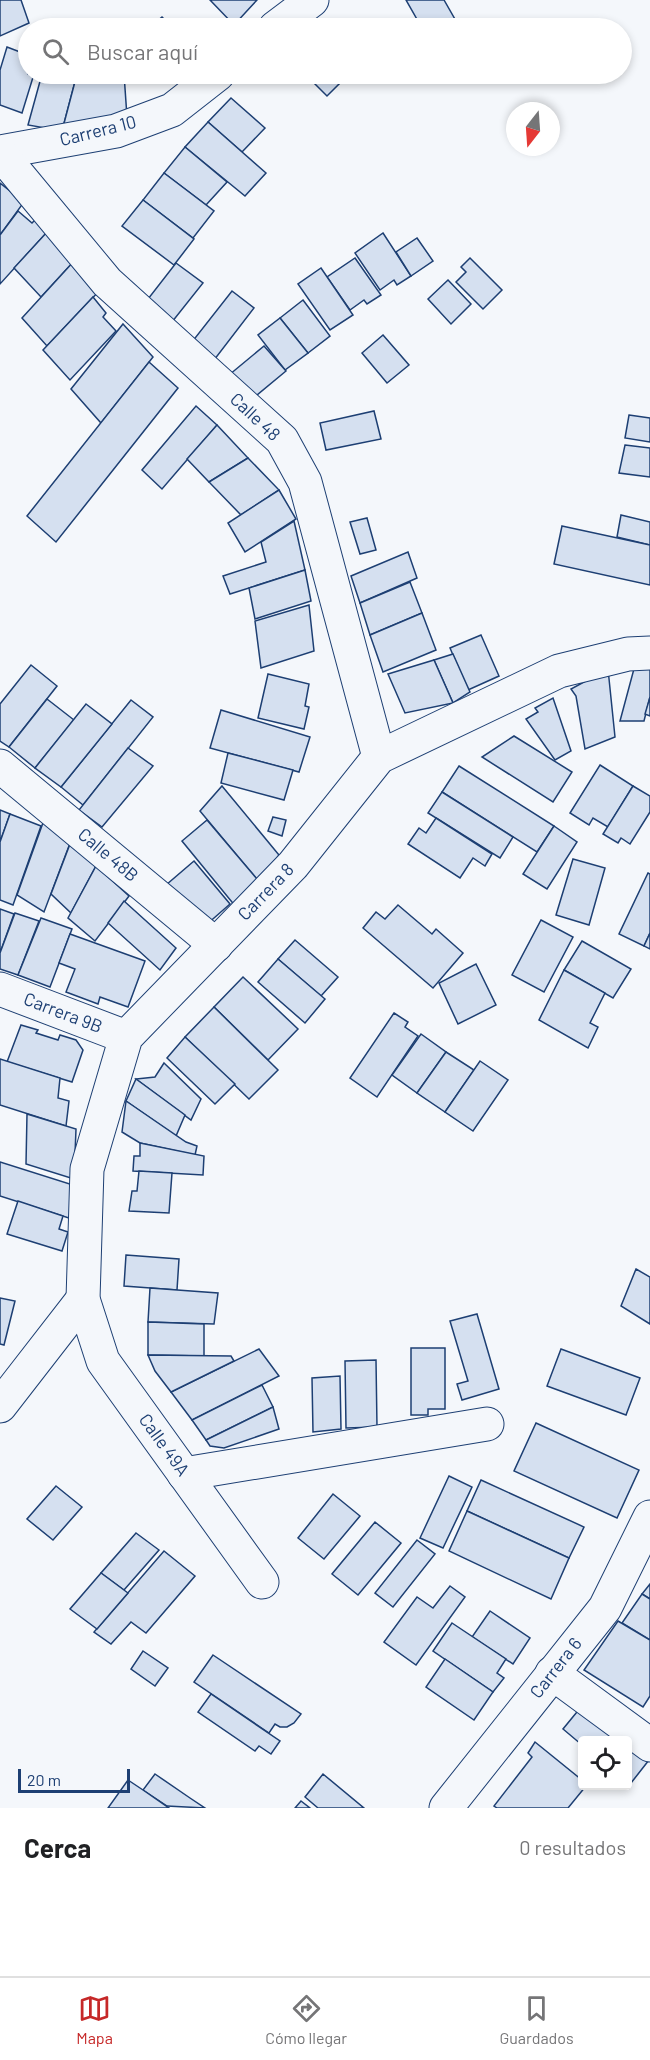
<!DOCTYPE html>
<html lang="es">
<meta charset="utf-8">
<style>
body{margin:0;font-family:Barlow,sans-serif;background:#f6f6f6;color:#202124}
.controls{position:absolute;right:18px;bottom:18px;display:grid;overflow:hidden;border-radius:6px;box-shadow:0 3px 9px #0003}
.controls button{width:54px;height:54px;display:grid;place-items:center;padding:0;border:0;border-bottom:2px solid #e0e0e0;background:#fff;color:#202124;font:30px sans-serif}
.compass{position:absolute;left:506px;top:102px;width:54px;height:54px;border-radius:50%;background:#fff;box-shadow:0 3px 9px #0003;rotate:197deg}
.scale{position:absolute;left:18px;bottom:15px;width:112px;box-sizing:border-box;padding-left:6px;border:3px solid #1d3f73;border-top:0;font-size:16px;line-height:21px;white-space:nowrap;color:#1d3f73;-webkit-text-stroke:4px #f4f7fb;paint-order:stroke}
.list{margin:0;padding:0;list-style:none}
h2{display:flex;justify-content:space-between;align-items:center;height:78px;margin:0;padding:0 24px;font-size:26px}
h2 small{font-size:20px;font-weight:400;color:#757577}
.icon{flex:none;width:33px;height:33px;fill:none;stroke:currentColor;stroke-width:2;stroke-linecap:round;stroke-linejoin:round}
.map{position:relative;flex:none;width:650px;height:1808px;overflow:hidden}
.search{position:absolute;background:#fff;box-shadow:0 3px 9px #0003;left:18px;right:18px;top:18px;height:66px;display:flex;align-items:center;gap:15px;box-sizing:border-box;padding:0 21px;border-radius:33px;color:#757577;font-size:22px}
.sheet{height:168px;background:#fff}
nav{display:flex;justify-content:space-around;align-items:center;box-sizing:border-box;height:84px;border-top:2px solid #e0e0e0;background:#fff;font-size:16px;color:#757577}
nav a{display:grid;justify-items:center;gap:3px}
nav .on{color:#c62828}
.map>svg:first-child{display:block}
</style>
<div class="map">
<svg width="650" height="1808" viewBox="0 0 650 1808">
<rect width="100%" height="100%" fill="#f4f7fb"/>
<!-- building -->
<g fill="#d5e0f0" stroke="#1d3f73" stroke-width="1.5">
<polygon points="0,0 21,0 29,23 0,36"/>
<polygon points="210,0 257,0 234,25"/>
<polygon points="406,0 444,0 460,28 422,28"/>
<polygon points="162,17 173,28 149,28"/>
<polygon points="7,47 28,55 28,74 34,74 22,113 0,105 0,70"/>
<polygon points="42,74 77,74 62,131 28,125"/>
<polygon points="77,74 124,74 127,117 62,131"/>
<polygon points="168,74 183,74 175,81"/>
<polygon points="305,74 344,74 347,76 327,96"/>
<polygon points="231,98 265,128 242,152 208,122"/>
<polygon points="208,122 266,173 245,196 185,147"/>
<polygon points="185,147 227,182 206,205 164,173"/>
<polygon points="164,173 214,211 193,238 143,200"/>
<polygon points="0,183 24,202 0,235"/>
<polygon points="143,200 194,239 174,265 122,226"/>
<polygon points="18,211 32,223 36,219 48,231 0,284 0,235"/>
<polygon points="48,231 75,260 41,297 14,268"/>
<polygon points="383,233 411,276 397,285 394,280 380,290 355,253"/>
<polygon points="417,238 433,261 411,276 396,252"/>
<polygon points="355,258 381,295 367,304 364,300 350,310 327,277"/>
<polygon points="470,258 502,290 483,309 456,282 466,272 461,267"/>
<polygon points="75,260 101,289 47,346 22,318"/>
<polygon points="176,263 203,283 168,327 141,308"/>
<polygon points="321,268 353,315 330,330 298,284"/>
<polygon points="448,280 471,304 451,324 428,299"/>
<polygon points="232,291 254,308 211,364 188,347"/>
<polygon points="93,297 106,313 103,317 116,331 70,380 43,350"/>
<polygon points="303,300 330,336 308,353 280,318"/>
<polygon points="280,318 308,353 285,370 258,335"/>
<polygon points="123,324 153,357 101,423 71,389"/>
<polygon points="383,335 409,365 387,383 362,353"/>
<polygon points="264,346 286,371 251,400 229,375"/>
<polygon points="149,362 178,388 56,542 27,516"/>
<polygon points="196,406 217,425 162,489 142,470"/>
<polygon points="374,411 381,439 326,450 320,423"/>
<polygon points="629,415 650,418 650,442 625,438"/>
<polygon points="217,425 248,458 209,482 187,459"/>
<polygon points="625,445 650,448 650,477 619,473"/>
<polygon points="248,458 279,490 241,515 209,482"/>
<polygon points="279,490 296,519 245,552 228,523"/>
<polygon points="621,515 650,522 650,545 617,537"/>
<polygon points="367,518 376,550 360,554 350,522"/>
<polygon points="294,521 305,570 230,594 223,576 266,562 261,542"/>
<polygon points="562,526 650,545 650,585 554,564"/>
<polygon points="408,552 417,578 360,603 351,576"/>
<polygon points="305,570 311,601 255,619 249,588"/>
<polygon points="410,582 422,613 370,635 360,603"/>
<polygon points="309,605 314,651 261,668 255,621"/>
<polygon points="422,613 436,650 383,672 370,635"/>
<polygon points="481,635 499,676 468,690 450,648"/>
<polygon points="453,654 470,692 453,703 434,660"/>
<polygon points="434,660 453,703 405,713 388,674"/>
<polygon points="31,665 57,686 9,747 0,741 0,704"/>
<polygon points="635,665 650,666 650,697 644,721 620,721"/>
<polygon points="608,669 615,737 585,749 576,696 571,689"/>
<polygon points="268,674 309,684 305,706 309,707 304,729 258,718"/>
<polygon points="650,697 650,716 645,714"/>
<polygon points="553,698 571,751 555,760 526,719 538,712 535,708"/>
<polygon points="47,699 74,720 35,768 9,747"/>
<polygon points="131,700 153,717 83,805 61,787"/>
<polygon points="86,704 112,724 61,787 35,768"/>
<polygon points="221,710 310,737 299,772 210,748"/>
<polygon points="514,736 572,772 553,802 482,757"/>
<polygon points="128,748 153,766 102,827 79,810"/>
<polygon points="228,753 293,770 284,800 221,783"/>
<polygon points="600,765 633,786 608,827 593,818 589,825 570,813"/>
<polygon points="459,766 554,826 537,852 442,792"/>
<polygon points="222,786 279,855 259,882 200,811"/>
<polygon points="633,786 650,796 650,812 630,844 621,838 618,843 603,834"/>
<polygon points="442,792 513,837 500,858 428,813"/>
<polygon points="0,810 10,814 0,842"/>
<polygon points="10,814 41,826 13,905 0,900 0,842"/>
<polygon points="273,817 286,820 282,836 268,831"/>
<polygon points="436,818 492,854 485,866 473,858 460,878 408,844 419,828 426,833"/>
<polygon points="44,820 72,838 44,912 17,895"/>
<polygon points="207,820 263,886 236,907 182,841"/>
<polygon points="554,826 577,842 547,889 523,874"/>
<polygon points="70,844 96,866 71,913 51,894"/>
<polygon points="573,859 605,868 589,925 556,915"/>
<polygon points="194,861 230,904 206,925 166,885"/>
<polygon points="96,866 129,896 95,941 68,918"/>
<polygon points="648,873 650,874 650,933 644,946 619,934"/>
<polygon points="124,901 176,948 160,970 108,923"/>
<polygon points="398,905 432,934 436,929 463,953 433,988 363,928 376,912 385,919"/>
<polygon points="0,909 14,914 0,953"/>
<polygon points="15,913 39,921 18,975 0,969 0,953"/>
<polygon points="41,918 72,929 50,987 18,975"/>
<polygon points="541,920 573,937 544,992 512,975"/>
<polygon points="650,933 650,949 644,946"/>
<polygon points="70,934 145,961 128,1007 100,997 98,1004 66,992 75,969 59,963"/>
<polygon points="295,940 338,977 321,996 278,959"/>
<polygon points="582,941 631,969 613,998 564,970"/>
<polygon points="278,959 325,999 305,1023 258,982"/>
<polygon points="476,964 496,1005 458,1024 439,983"/>
<polygon points="564,970 605,993 590,1023 598,1027 588,1048 539,1020"/>
<polygon points="243,977 298,1029 268,1060 214,1007"/>
<polygon points="214,1007 278,1070 249,1099 185,1037"/>
<polygon points="394,1013 408,1022 405,1027 418,1036 377,1097 350,1078"/>
<polygon points="21,1025 38,1030 36,1033 58,1040 60,1035 76,1040 83,1050 72,1082 7,1062"/>
<polygon points="421,1034 446,1052 417,1093 392,1075"/>
<polygon points="185,1037 235,1084 215,1104 167,1058"/>
<polygon points="446,1052 474,1070 445,1112 417,1093"/>
<polygon points="0,1059 60,1078 58,1098 69,1101 66,1126 0,1105"/>
<polygon points="480,1061 508,1080 473,1131 445,1112"/>
<polygon points="164,1063 201,1099 191,1120 136,1079 155,1077"/>
<polygon points="136,1079 185,1115 176,1136 126,1101"/>
<polygon points="126,1101 186,1142 197,1146 195,1155 140,1143 122,1132"/>
<polygon points="27,1114 76,1129 74,1179 26,1164"/>
<polygon points="140,1143 204,1156 203,1175 133,1171 134,1156 140,1156"/>
<polygon points="0,1162 73,1185 72,1219 0,1196"/>
<polygon points="139,1171 172,1173 169,1213 129,1211 132,1191 137,1191"/>
<polygon points="18,1201 63,1216 59,1229 68,1232 62,1251 7,1234"/>
<polygon points="126,1255 179,1259 177,1290 124,1286"/>
<polygon points="636,1269 650,1277 650,1324 621,1306"/>
<polygon points="150,1288 218,1293 214,1324 148,1322"/>
<polygon points="0,1298 15,1301 4,1345 0,1344"/>
<polygon points="477,1314 499,1389 462,1400 457,1384 468,1381 450,1321"/>
<polygon points="148,1322 204,1324 204,1356 148,1355"/>
<polygon points="411,1348 445,1348 445,1409 428,1409 428,1415 411,1415"/>
<polygon points="259,1349 279,1376 192,1420 171,1392"/>
<polygon points="561,1349 640,1378 626,1415 547,1386"/>
<polygon points="148,1355 231,1356 234,1361 171,1392 155,1371"/>
<polygon points="376,1360 377,1427 346,1428 345,1361"/>
<polygon points="340,1376 341,1429 313,1432 312,1378"/>
<polygon points="262,1385 273,1407 206,1440 192,1420"/>
<polygon points="273,1407 279,1429 224,1448 210,1446 206,1440"/>
<polygon points="536,1423 639,1470 617,1518 514,1471"/>
<polygon points="449,1476 472,1487 443,1548 420,1538"/>
<polygon points="481,1480 584,1527 569,1558 467,1511"/>
<polygon points="56,1486 82,1507 53,1540 27,1519"/>
<polygon points="333,1494 360,1516 324,1559 298,1538"/>
<polygon points="467,1511 569,1558 551,1599 449,1551"/>
<polygon points="375,1522 401,1543 358,1595 332,1574"/>
<polygon points="136,1533 159,1550 124,1590 101,1573"/>
<polygon points="417,1540 435,1554 393,1607 375,1593"/>
<polygon points="164,1551 195,1576 146,1633 131,1622 111,1644 94,1632"/>
<polygon points="101,1573 128,1593 97,1629 70,1609"/>
<polygon points="650,1584 650,1599 642,1594"/>
<polygon points="450,1586 465,1597 416,1665 384,1642 417,1597 433,1608"/>
<polygon points="642,1594 650,1599 650,1640 622,1623"/>
<polygon points="490,1611 530,1638 513,1664 472,1637"/>
<polygon points="618,1621 650,1640 650,1696 643,1707 584,1670"/>
<polygon points="452,1623 506,1659 497,1673 504,1678 493,1692 433,1651"/>
<polygon points="143,1651 168,1668 155,1686 131,1669"/>
<polygon points="213,1655 301,1714 294,1723 287,1727 280,1727 275,1724 269,1733 194,1682"/>
<polygon points="445,1659 493,1692 474,1720 426,1687"/>
<polygon points="211,1694 280,1741 271,1754 259,1746 255,1751 198,1712"/>
<polygon points="581,1707 624,1740 582,1740 582,1745 563,1729"/>
<polygon points="535,1742 582,1780 582,1786 586,1786 568,1808 497,1808 494,1806 532,1757 528,1753"/>
<polygon points="628,1743 649,1760 631,1783 628,1781"/>
<polygon points="155,1774 190,1798 205,1808 167,1806 143,1790"/>
<polygon points="323,1774 364,1808 318,1808 305,1797"/>
<polygon points="128,1780 143,1790 169,1808 108,1808"/>
<polygon points="301,1801 310,1808 295,1808"/>
</g>
<g fill="none" stroke-linecap="round" stroke-linejoin="round">
<!-- street casing -->
<g stroke="#1d3f73" stroke-width="35">
<g id="street">
<polyline points="275,28 312,0"/>
<polyline points="0,152 116,131 172,110 218,74"/>
<polyline points="0,153 107,282 282,440 305,482 379,757"/>
<polyline points="0,766 216,945"/>
<polyline points="0,989 126,1037"/>
<polyline points="0,1406 83,1299"/>
<polyline points="184,1474 487,1424"/>
<polyline points="262,1582 103,1361 83,1299 87,1169 126,1037 293,865 379,757 559,671 628,654 650,653"/>
<polyline points="552,1673 650,1745"/>
<polyline points="446,1808 605,1608 650,1517"/>
</g>
</g>
<!-- street -->
<use href="#street" stroke="#f4f7fb" stroke-width="33"/>
</g>
<g text-anchor="middle" stroke-width="4.5" stroke-linejoin="round" paint-order="stroke">
<!-- street labels -->
<g font-size="18" fill="#1d3f73" stroke="#f4f7fb">
<text transform="translate(98 131) rotate(-14)" y="6">Carrera 10</text>
<text transform="translate(255 417) rotate(43)" y="6">Calle 48</text>
<text transform="translate(108 855) rotate(40)" y="6">Calle 48B</text>
<text transform="translate(266 892) rotate(-46)" y="6">Carrera 8</text>
<text transform="translate(63 1013) rotate(21)" y="6">Carrera 9B</text>
<text transform="translate(164 1445) rotate(54)" y="6">Calle 49A</text>
<text transform="translate(556 1668) rotate(-52)" y="6">Carrera 6</text>
</g>
</g>
</svg>
<div class="controls">
<button><svg class="icon" aria-label="locate" viewBox="0 0 24 24"><circle cx="12" cy="12" r="6"/><path d="M12 2v4M12 18v4M2 12h4M18 12h4"/></svg></button>
</div>
<svg class="compass" viewBox="-18 -18 36 36"><path d="M0-13l5 13h-10z" fill="#e53935"/><path d="M0 13l5-13h-10z" fill="#757577"/></svg>
<div class="scale">20 m</div>
<div class="search"><svg class="icon" aria-label="search" viewBox="0 0 24 24"><circle cx="10" cy="10" r="6"/><path d="M15 15l6 6"/></svg>Buscar aquí</div>
</div>
<section class="sheet">
<h2>Cerca<small>0 resultados</small></h2>
<ul class="list">
</ul>
</section>
<nav>
<a class="on"><svg class="icon" aria-label="map" viewBox="0 0 24 24"><path d="M3 6l6-2 6 2 6-2v14l-6 2-6-2-6 2zM9 4v14M15 6v14"/></svg>Mapa</a>
<a><svg class="icon" aria-label="directions" viewBox="0 0 24 24"><path d="M12 3l9 9-9 9-9-9zM9 14v-3h6M13 9l2 2-2 2"/></svg>Cómo llegar</a>
<a><svg class="icon" aria-label="saved" viewBox="0 0 24 24"><path d="M7 4h10v16l-5-4-5 4z"/></svg>Guardados</a>
</nav>
